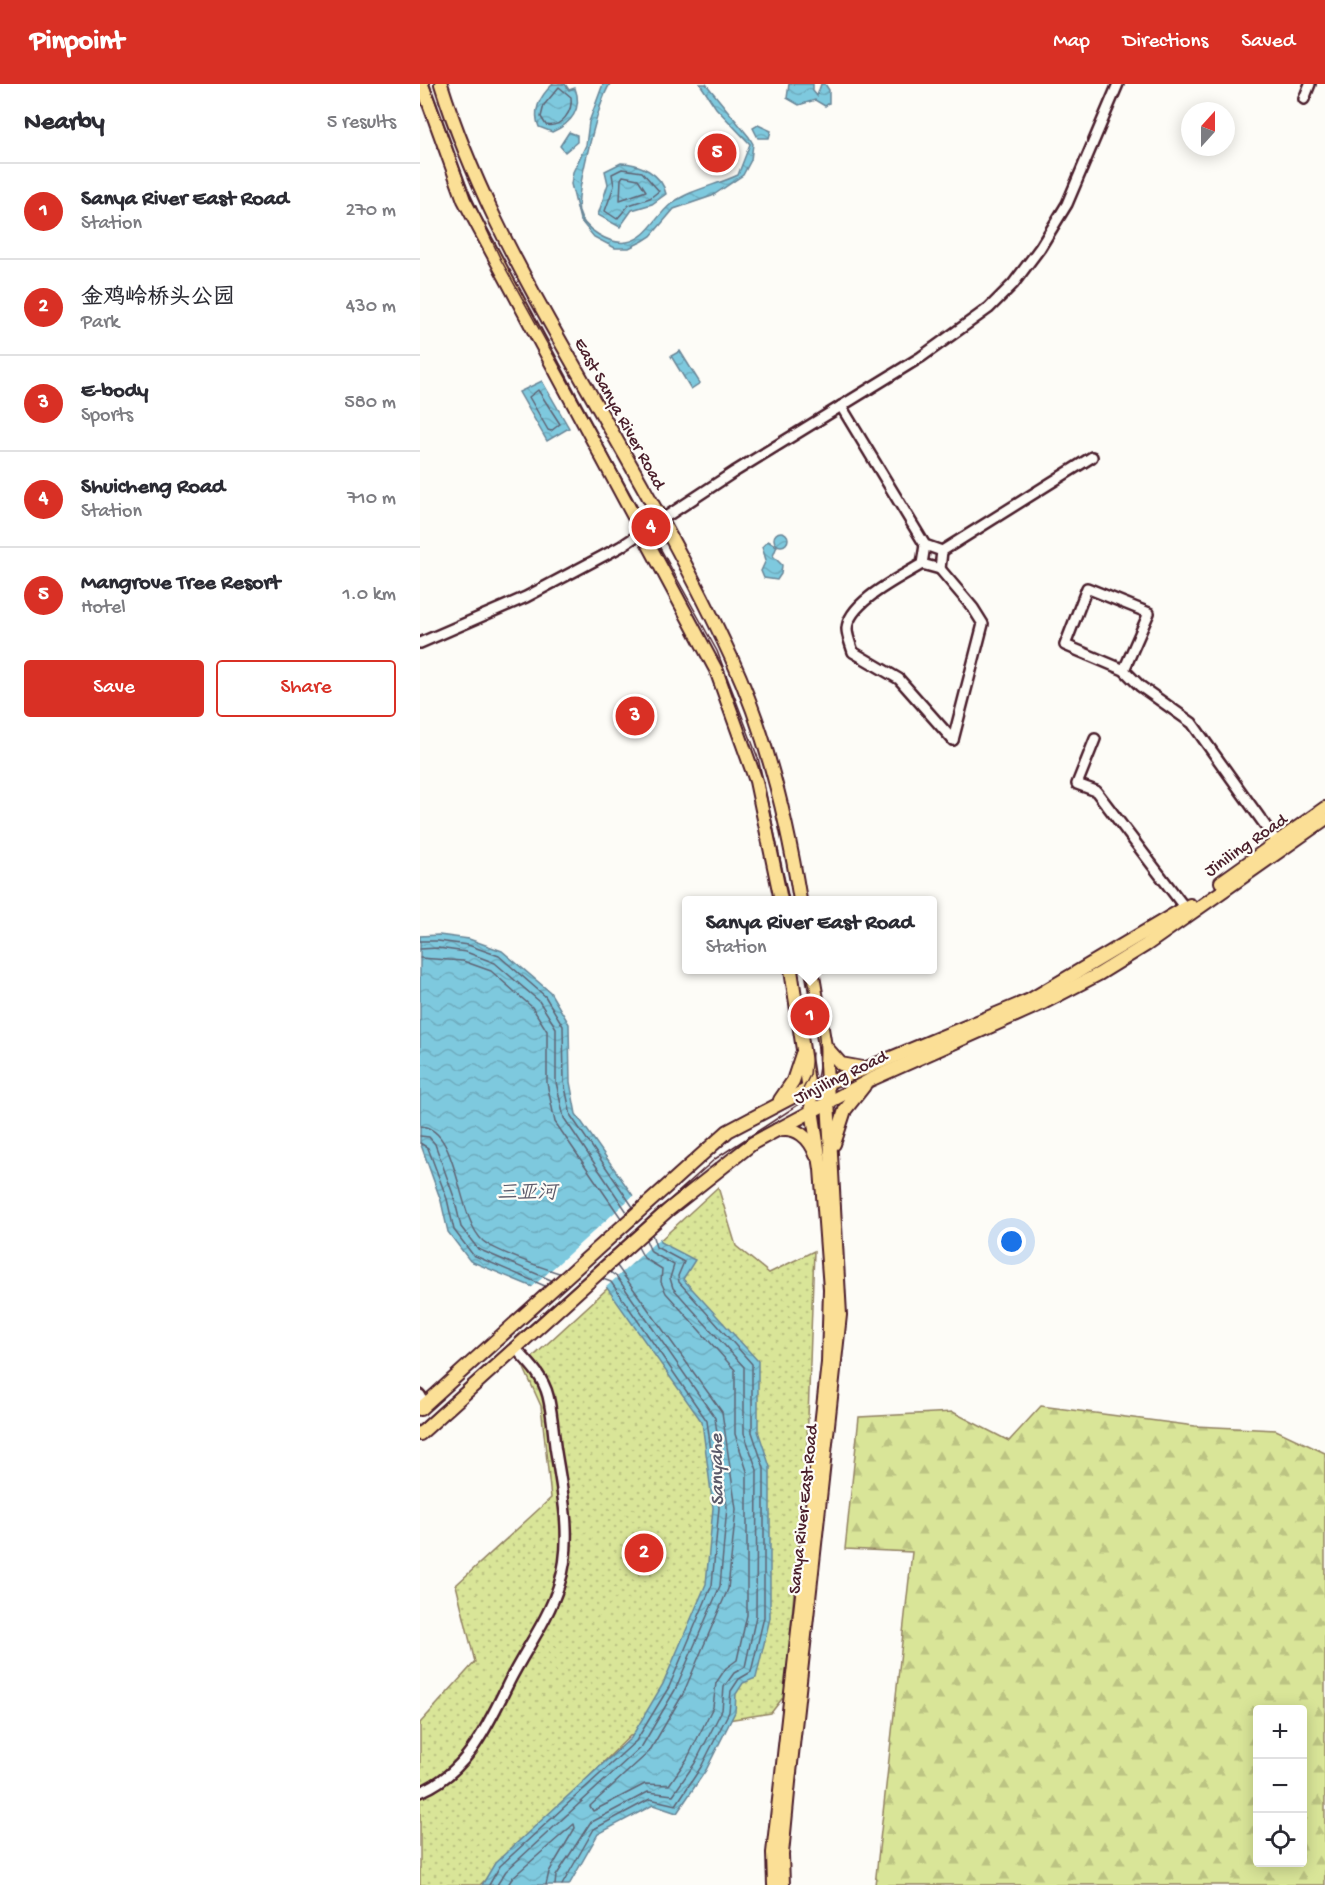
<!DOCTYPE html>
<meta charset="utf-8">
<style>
body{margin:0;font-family:"Gochi Hand","LXGW WenKai TC",sans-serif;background:#f2f2f3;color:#2b2b33}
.controls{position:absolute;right:18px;bottom:18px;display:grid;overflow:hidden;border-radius:6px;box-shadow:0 3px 15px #0003}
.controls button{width:54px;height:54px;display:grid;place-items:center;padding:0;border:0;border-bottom:2px solid #e1e1e2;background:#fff;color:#2b2b33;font:30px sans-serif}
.compass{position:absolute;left:761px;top:18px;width:54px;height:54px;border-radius:50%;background:#fff;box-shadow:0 3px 15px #0003;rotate:21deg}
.you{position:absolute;left:592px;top:1158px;width:21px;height:21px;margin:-15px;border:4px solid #fff;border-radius:50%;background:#1a73e8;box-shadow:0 0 0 9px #1a73e833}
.badge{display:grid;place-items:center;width:39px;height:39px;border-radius:50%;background:#d93025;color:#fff;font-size:20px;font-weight:700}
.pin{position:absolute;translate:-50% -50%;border:3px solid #fff;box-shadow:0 2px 6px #0006}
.popup{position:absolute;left:262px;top:812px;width:255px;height:78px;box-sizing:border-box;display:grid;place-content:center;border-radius:6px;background:#fff;filter:drop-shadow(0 2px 4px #0005);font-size:20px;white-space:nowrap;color:#7c7c81}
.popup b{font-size:22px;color:#2b2b33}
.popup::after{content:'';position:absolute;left:50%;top:100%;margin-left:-12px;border:12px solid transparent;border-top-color:#fff}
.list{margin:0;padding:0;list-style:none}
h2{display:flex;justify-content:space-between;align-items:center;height:78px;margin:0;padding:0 24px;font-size:26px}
h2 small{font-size:20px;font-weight:400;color:#7c7c81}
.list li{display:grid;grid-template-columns:39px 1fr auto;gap:18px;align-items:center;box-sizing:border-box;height:96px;padding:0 24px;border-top:2px solid #e1e1e2}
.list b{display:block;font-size:22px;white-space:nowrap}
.list p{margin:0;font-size:20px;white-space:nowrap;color:#7c7c81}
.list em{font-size:20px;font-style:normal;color:#7c7c81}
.actions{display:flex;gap:12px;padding:18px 24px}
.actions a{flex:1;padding:14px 0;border:2px solid #d93025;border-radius:6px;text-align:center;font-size:21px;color:#d93025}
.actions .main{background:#d93025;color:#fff}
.icon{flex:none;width:33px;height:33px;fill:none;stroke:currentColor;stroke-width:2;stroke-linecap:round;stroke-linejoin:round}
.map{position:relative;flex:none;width:905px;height:1801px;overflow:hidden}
header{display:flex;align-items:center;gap:36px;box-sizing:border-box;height:84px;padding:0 30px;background:#d93025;color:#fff}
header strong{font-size:28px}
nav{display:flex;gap:33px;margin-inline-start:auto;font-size:21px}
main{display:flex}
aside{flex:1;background:#fff}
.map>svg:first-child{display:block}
</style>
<header>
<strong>Pinpoint</strong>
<nav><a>Map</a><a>Directions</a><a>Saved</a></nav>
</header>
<main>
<aside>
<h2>Nearby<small>5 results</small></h2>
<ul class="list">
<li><span class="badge">1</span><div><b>Sanya River East Road</b><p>Station</p></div><em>270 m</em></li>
<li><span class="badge">2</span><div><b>金鸡岭桥头公园</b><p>Park</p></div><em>430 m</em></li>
<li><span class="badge">3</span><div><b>E-body</b><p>Sports</p></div><em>580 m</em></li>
<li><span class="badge">4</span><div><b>Shuicheng Road</b><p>Station</p></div><em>710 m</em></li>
<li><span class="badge">5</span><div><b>Mangrove Tree Resort</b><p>Hotel</p></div><em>1.0 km</em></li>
</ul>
<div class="actions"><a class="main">Save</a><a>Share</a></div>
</aside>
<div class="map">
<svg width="905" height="1801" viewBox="0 0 905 1801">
<defs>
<pattern id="forest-firs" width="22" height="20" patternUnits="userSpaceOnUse" patternTransform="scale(1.5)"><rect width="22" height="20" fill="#d9e598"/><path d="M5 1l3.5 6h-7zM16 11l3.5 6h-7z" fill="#bcc483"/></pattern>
<pattern id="park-dots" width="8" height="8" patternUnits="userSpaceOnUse" patternTransform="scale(1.5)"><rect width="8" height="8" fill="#d9e598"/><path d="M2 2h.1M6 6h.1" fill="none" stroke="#bcc483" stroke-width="1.8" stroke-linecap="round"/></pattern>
<pattern id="water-waves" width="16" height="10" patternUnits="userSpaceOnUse" patternTransform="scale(1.5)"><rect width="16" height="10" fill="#7ec9de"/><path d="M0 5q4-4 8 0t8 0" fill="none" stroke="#6eacbf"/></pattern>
</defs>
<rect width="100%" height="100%" fill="#fdfcf7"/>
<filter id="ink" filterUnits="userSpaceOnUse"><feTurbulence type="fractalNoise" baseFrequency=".0167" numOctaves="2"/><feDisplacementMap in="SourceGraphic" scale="12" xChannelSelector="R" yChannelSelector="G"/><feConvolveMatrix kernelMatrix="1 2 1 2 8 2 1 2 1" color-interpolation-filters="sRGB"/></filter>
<g filter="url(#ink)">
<!-- forest -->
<path fill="url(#forest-firs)" stroke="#928262" stroke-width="1.5" fill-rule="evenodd" d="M621,1322L775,1342L856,1346L905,1369V1801H455L492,1468L425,1465L439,1333L533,1328L589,1357ZM838,1626H882V1778H838Z"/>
<!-- park -->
<polygon fill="url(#park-dots)" stroke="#928262" stroke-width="1.5" points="298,1103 316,1162 349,1189 394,1167 387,1362 365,1611 351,1629 210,1652 60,1801 0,1801 0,1639 55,1578 36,1501 131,1414 121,1322 103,1282"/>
<!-- water -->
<g fill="url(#water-waves)" stroke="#698596" stroke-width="1.5">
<path d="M133,0H145L149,6L155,4C163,25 151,40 132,48L119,43C112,26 120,12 133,0Z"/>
<path d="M183,0H190C179,16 155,110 159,128C163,145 190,161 207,158C228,154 235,133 251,120C269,106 297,101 318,91L330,60L296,24L280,0H286L329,53L333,60L331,76L323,91L292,112L254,125L231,152L223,157L209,164H195L174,153L160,136L151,100L153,88L166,61L169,38Z"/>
<polygon points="369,0 393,0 393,7 397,12 401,0 405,0 409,6 409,19 405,22 395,16 379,21 367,14"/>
<polygon points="338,41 351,47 349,54 338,54 333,44"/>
<polygon points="149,48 157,51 157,58 145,68 140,62"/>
<path d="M201,79C219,79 242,90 246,110L232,120L212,126L200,143L178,131L188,100L185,87Z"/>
<polygon points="260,267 280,299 271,305 251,272"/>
<polygon points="122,297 149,344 127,357 99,308"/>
<circle cx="361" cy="455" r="7"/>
<polygon points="348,457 357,462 353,472 362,481 361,490 357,496 344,494 341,487 346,476 342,463"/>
<polygon points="19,851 49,855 82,867 130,908 149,940 150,998 156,1030 239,1149 240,1158 275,1176 263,1195 338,1277 338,1347 350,1383 350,1534 336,1594 323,1599 316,1610 315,1628 286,1686 257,1729 233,1721 178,1750 149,1801 62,1801 75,1779 211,1654 243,1600 286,1500 293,1424 282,1338 185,1201 137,1213 50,1177 28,1148 21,1117 0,1058 0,852"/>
</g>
<!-- pier -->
<polygon fill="#fdfcf7" points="215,1110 242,1152 184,1205 137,1216 110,1205"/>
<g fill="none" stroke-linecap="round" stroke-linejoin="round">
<!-- shore -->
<g stroke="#5f6373" stroke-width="1.5">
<path d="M139,3L151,13C153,27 142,44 126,41L121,33L124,21Z"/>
<polygon points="202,85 222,88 239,107 230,114 209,121 197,135 185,127 194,102 192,90"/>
<polygon points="203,92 218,95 226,107 200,116 201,95"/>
<polygon points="118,306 140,340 131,347 128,346 109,313"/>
<polyline points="0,857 18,857 48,861 79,872 125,912 143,942 144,998 151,1032 213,1123"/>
<polyline points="0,865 18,864 46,868 75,879 119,917 136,944 136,998 144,1034 207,1128"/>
<polyline points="0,874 43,877 71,887 112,923 127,947 127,999 135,1038 201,1134"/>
<path d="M0,1042C40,1044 36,1133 63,1157C75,1167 123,1184 139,1189"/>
<polyline points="0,1052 9,1053 15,1060 34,1113 41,1143 58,1165 131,1196"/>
<polyline points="0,1059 8,1064 27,1115 34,1146 53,1171 125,1202"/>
<polyline points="197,1182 302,1328 316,1425 308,1505 263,1610 229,1668 170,1722 173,1727 225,1700 249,1701 267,1675 293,1623 296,1599 306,1584 317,1576 327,1531 327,1387 315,1350 315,1286 246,1209 241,1198 242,1185 224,1174 218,1163"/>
<polyline points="69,1801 80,1782 216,1657 249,1603 292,1501 299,1424 287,1337 191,1198 183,1195"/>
<polyline points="77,1801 86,1787 222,1662 255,1606 300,1502 307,1423 295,1334 197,1193 190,1188"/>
<polyline points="88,1801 93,1793 154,1740 155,1744 129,1788 126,1801"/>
<polyline points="135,1801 136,1792 170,1739 228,1708 253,1711 275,1679 302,1626 304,1603 314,1589 325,1583 336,1532 337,1386 324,1349 324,1283 253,1204 250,1194 254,1181 231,1168 226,1156"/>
<polyline points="142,1801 174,1745 230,1715 256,1721 281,1683 309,1628 311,1607 319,1595 331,1588 344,1533 344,1384 332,1348 332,1280 259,1198 258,1192 264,1178 236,1163 232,1150"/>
</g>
<!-- minor casing -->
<g stroke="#4a1f2b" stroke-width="14">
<g id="minor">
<polyline points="884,15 890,0"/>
<polyline points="421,322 505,461 522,467 672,373"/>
<path d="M505,461L502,480C481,493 428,518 427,545C427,552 431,561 433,568L479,595L533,656"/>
<polyline points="502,480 520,485 522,467"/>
<polyline points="520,485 553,524 563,540 533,656"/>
<polyline points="0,559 106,513 200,463 314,388 501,273 569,224 593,200 620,164 647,120 698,0"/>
<polyline points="704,586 729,529 667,504 645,561 704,586 720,602 772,639 857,758"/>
<polyline points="675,655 657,700 676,707 765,824"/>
<polyline points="0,1311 5,1320"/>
<path d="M0,1708C47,1689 68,1641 89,1598C105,1566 128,1536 139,1501C154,1456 142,1407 135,1362C133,1345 132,1328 128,1312C123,1292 109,1279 95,1264"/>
</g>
</g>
<!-- major casing -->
<g stroke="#4a1f2b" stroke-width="16">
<g id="major">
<polyline points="2,0 44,116 296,586 336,697 361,816"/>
<path d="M21,0C50,93 95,178 143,262C201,365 262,466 311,573C346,649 367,735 380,816"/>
<polyline points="801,798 905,724"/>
<polyline points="406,963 421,980 443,984"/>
<polyline points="360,1016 373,997 382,970"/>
<path d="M357,1046C376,1041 390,1054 396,1071"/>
<polyline points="414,1060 425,1026 444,1002"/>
<polyline points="0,1325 308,1047 384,1007 447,984 610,916 770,821"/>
<polyline points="0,1350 247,1127 333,1059 450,996 623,919 679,890 726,861 905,735"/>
<polyline points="354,1801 353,1769 408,1279 410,1205 401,1085 371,886"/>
<polyline points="363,1801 362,1770 369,1698 420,1231 405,962 392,886"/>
</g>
</g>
<!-- minor -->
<use href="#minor" stroke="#fdfcf7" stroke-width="9"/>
<!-- major -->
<use href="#major" stroke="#fbdf96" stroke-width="12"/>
<!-- tram -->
<g stroke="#4a1f2b" stroke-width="1.5">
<polyline points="9,0 45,99 81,176 297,567 338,674 369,816"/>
<polyline points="379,1013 390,991 392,969"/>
<path d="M0,1341L295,1075L387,1015C412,983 394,922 386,886"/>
</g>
</g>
</g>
<g text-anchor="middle" stroke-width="4.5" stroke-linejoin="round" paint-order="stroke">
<!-- street labels -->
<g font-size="18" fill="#4a1f2b" stroke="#fdfcf7">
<text transform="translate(201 329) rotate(61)" y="6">East Sanya River Road</text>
<text transform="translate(825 760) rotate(-35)" y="6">Jiniling Road</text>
<text transform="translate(420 992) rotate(-26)" y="6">Jinjiling Road</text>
<text transform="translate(382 1425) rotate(-84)" y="6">Sanya River East Road</text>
</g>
<!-- water labels -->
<g font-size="20" font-style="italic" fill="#5c5a6a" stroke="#fdfcf7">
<text x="107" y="1114">三亚河</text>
<text transform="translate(295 1386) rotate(-91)" y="7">Sanyahe</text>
</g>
</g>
</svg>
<div class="controls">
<button>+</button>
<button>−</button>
<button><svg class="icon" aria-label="locate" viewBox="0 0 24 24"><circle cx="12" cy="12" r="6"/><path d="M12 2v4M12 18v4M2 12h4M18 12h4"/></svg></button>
</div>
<svg class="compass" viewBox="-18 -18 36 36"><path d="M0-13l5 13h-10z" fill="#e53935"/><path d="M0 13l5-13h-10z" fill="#7c7c81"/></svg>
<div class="you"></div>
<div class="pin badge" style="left:390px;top:932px">1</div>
<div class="popup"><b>Sanya River East Road</b>Station</div>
<div class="pin badge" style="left:224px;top:1469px">2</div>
<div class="pin badge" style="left:215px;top:632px">3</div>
<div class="pin badge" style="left:231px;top:443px">4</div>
<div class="pin badge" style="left:297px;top:69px">5</div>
</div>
</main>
